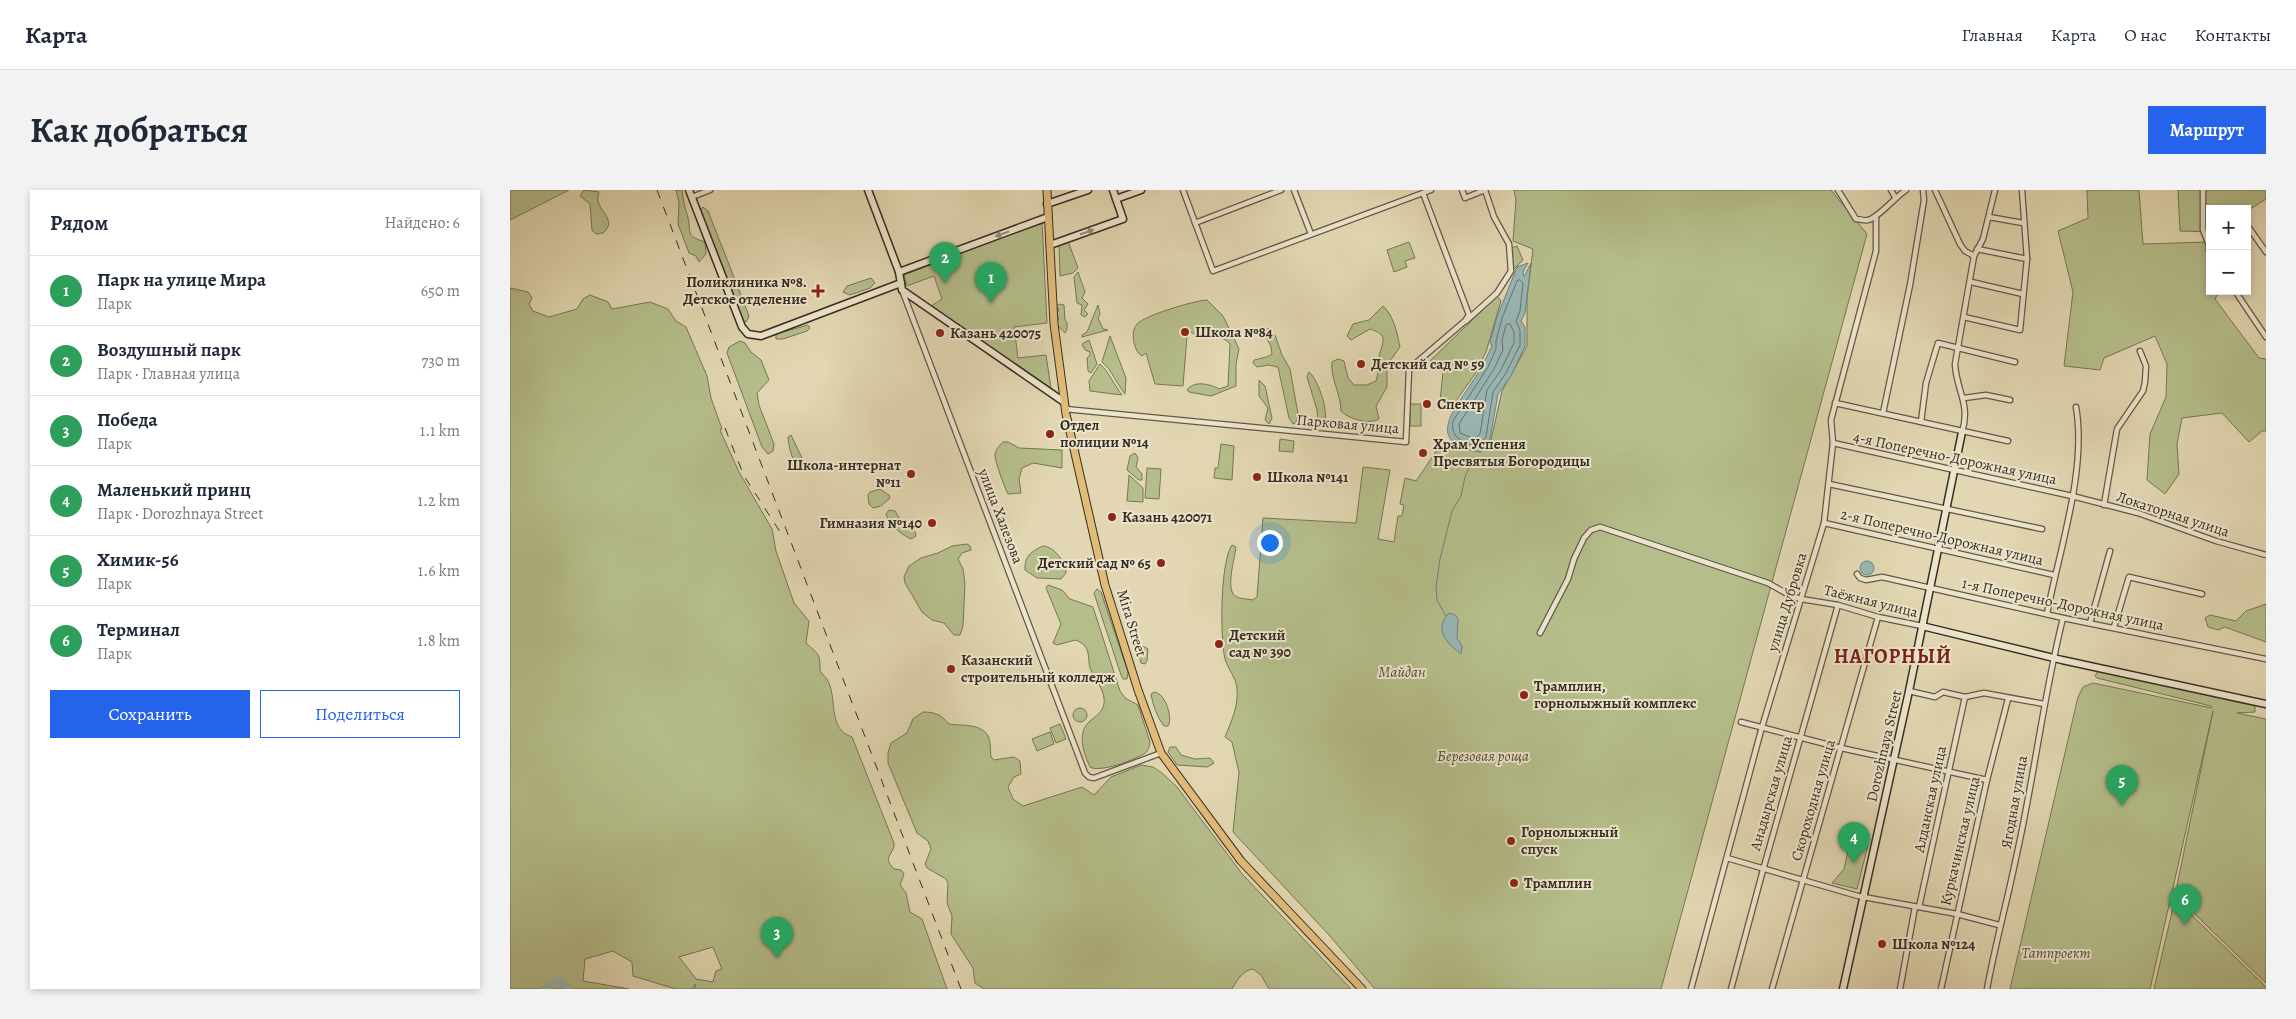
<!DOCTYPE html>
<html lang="ru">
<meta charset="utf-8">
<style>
body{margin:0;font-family:Alegreya,serif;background:#f2f2f3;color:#1f2937}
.controls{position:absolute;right:15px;top:15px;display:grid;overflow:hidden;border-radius:0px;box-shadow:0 2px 8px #0003}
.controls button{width:45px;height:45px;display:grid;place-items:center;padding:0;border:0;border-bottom:1px solid #e0e1e3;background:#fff;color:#1f2937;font:25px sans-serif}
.you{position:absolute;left:759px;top:352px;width:18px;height:18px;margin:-12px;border:4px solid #fff;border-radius:50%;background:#1a73e8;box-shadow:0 0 0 8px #1a73e833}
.badge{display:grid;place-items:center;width:32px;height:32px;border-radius:50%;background:#2563eb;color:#fff;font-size:16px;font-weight:700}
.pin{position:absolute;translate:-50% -41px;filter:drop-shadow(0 1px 2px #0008)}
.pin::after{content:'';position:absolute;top:26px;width:18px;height:15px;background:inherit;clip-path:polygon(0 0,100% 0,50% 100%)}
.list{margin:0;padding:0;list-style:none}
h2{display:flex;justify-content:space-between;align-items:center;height:65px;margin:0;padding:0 20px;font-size:21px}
h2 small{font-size:16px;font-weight:400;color:#747a83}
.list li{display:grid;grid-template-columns:32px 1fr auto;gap:15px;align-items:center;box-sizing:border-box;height:70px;padding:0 20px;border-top:1px solid #e0e1e3}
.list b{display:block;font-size:19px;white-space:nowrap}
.list p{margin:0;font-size:16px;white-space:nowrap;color:#747a83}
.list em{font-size:16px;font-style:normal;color:#747a83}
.actions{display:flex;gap:10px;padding:15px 20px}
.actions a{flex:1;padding:11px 0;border:1px solid #2563eb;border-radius:0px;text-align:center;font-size:18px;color:#2563eb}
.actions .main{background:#2563eb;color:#fff}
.map{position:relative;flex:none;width:1756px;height:799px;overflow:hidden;border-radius:0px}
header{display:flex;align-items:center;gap:30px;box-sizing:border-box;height:70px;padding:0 25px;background:#fff;border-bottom:1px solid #e0e1e3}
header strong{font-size:24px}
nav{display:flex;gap:28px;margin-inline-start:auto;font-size:18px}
.intro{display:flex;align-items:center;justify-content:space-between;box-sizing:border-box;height:120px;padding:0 30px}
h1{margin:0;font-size:35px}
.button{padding:12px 22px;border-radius:0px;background:#2563eb;color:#fff;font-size:18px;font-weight:700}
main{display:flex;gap:30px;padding:0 30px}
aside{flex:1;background:#fff;border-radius:0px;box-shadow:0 2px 8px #0003}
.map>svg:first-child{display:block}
</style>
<header>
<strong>Карта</strong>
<nav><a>Главная</a><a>Карта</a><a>О нас</a><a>Контакты</a></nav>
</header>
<div class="intro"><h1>Как добраться</h1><a class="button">Маршрут</a></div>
<main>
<aside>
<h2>Рядом<small>Найдено: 6</small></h2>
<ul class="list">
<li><span class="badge" style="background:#2e9e5b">1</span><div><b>Парк на улице Мира</b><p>Парк</p></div><em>650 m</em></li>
<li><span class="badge" style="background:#2e9e5b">2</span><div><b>Воздушный парк</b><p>Парк · Главная улица</p></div><em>730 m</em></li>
<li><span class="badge" style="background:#2e9e5b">3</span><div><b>Победа</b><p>Парк</p></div><em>1.1 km</em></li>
<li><span class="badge" style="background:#2e9e5b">4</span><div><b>Маленький принц</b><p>Парк · Dorozhnaya Street</p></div><em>1.2 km</em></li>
<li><span class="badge" style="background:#2e9e5b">5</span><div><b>Химик-56</b><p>Парк</p></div><em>1.6 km</em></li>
<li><span class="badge" style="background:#2e9e5b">6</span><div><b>Терминал</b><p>Парк</p></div><em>1.8 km</em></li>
</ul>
<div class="actions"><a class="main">Сохранить</a><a>Поделиться</a></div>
</aside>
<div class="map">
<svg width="1756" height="799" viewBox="0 0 1756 799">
<rect width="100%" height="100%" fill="#e2d7b2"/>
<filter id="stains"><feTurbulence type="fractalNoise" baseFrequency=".004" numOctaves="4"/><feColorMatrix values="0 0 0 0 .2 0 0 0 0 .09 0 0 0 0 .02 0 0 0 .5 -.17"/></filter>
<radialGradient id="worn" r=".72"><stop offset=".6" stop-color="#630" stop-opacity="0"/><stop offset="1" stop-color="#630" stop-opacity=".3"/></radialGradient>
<!-- green -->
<g fill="#b5be8b" stroke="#767657" fill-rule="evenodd">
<polygon points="0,0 59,0 0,30"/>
<path d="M74,0L89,2C88,6 87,10 89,14C93,24 106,32 93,43L86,44L82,40L80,14L70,6Z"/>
<path d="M166,0H172C173,10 175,18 178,28C182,43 174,45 195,52L196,64L189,72L186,66L179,63L168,34L169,13Z"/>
<path d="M1004,0H1321L1357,44L1151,799H865L819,745L723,642L729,582L722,552L715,547C721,532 729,515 727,498C726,488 718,479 715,469C710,448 710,372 722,355L726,357C725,368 714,402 727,407C731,409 738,409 743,410L747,407L753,328L846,333L853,277L880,280L868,349L884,352L888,326H892L894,315L890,314L895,288L906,291L927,260V253L971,262L981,250L992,201L1017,156V108L1023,59L1003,51L1006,10Z"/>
<polygon points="1577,0 1629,0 1633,54 1699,52 1695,60 1700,69 1700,101 1710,101 1705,109 1749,168 1756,169 1756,241 1752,241 1739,252 1712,223 1672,228 1667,254 1669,284 1655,304 1637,290 1640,244 1656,207 1657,174 1645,146 1594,168 1590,180 1554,176 1563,102 1548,41 1578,28"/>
<polygon points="1668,0 1756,0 1756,9 1737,21 1737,19 1700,19 1700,42 1670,41"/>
<polygon points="193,17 198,21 238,123 239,127 236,132 232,130 191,24 190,20"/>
<polygon points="532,32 537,133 504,137 508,168 536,165 541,198 421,116 432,109 424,86 397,96 394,85"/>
<polygon points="558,51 568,78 563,83 550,86 549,53"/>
<polygon points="899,52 905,68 895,71 897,77 884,82 877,60"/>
<polygon points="1007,56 1013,70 1001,82 1001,58"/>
<polygon points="568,82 575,102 572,108 578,114 574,120 578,124 575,127 571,125 572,115 567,113 564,87"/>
<polygon points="361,88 365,93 360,98 340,105 333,102 337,96"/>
<path d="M0,98L18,102L22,108L19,114L23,121L39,127L67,119L73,109L80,105L98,112L102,119L140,112L158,119L166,131L176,137L197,186L201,208L212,239L210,240L229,282L262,339L266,361L284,413L299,431L296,453C309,465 310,463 310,481C313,485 317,488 319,493C327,512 318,539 342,547L384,653C385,665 371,666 384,679L391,680L394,684L390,695L396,703L400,722L412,729L437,799H185V794L183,799H166L123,786L122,772L103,761L75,769L73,791L119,799H0ZM203,757L212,779L206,781L203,792L186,789L169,767Z"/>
<polygon points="987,106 991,111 976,162 965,184 946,211 930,211 933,182 920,171"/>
<path d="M697,110L713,126L729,159L726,174V196L701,206L679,202L677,200C684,190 700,194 709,199L718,196L720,154C713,144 697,147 686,145C681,143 677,139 673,136L677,146L673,196L645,194L636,163L632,166C627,163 626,159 624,153C623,146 622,141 627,134C633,126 686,110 697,110Z"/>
<polygon points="549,114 554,115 555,130 557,132 557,139 555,143 546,134 549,128 546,126 549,119 546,118"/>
<polygon points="588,115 590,124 588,128 593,139 598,140 572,147 572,145 577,142"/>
<path d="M873,116C884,126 887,143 890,157L877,175V197L866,216L869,229C860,235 838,229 831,221C831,204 820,188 822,172L828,169L834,171L838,188L844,195H857L866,191C869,183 868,175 869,167C872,152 880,145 860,139L841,150L837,146L843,134L859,130Z"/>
<polygon points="298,135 300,138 297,141 273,149 266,149 266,144"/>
<polygon points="758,138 765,145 772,165 780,179 788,224 786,233 783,234 779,228 768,177 759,175 747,177 743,173 744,170 757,167 762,164 761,157 754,142"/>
<path d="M600,146L616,188L615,204C606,193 602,180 592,172Z"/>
<polygon points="579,150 587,174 581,183 578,181 577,168 580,165 580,162 575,160 572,154"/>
<polygon points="230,151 235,153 241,162 251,170 259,190 247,203 249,215 264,254 263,261 258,264 252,257 217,163 219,157"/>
<path d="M590,174C599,182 604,195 612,205L580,201L579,191Z"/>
<path d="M799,182C808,189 822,227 812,237L808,232L807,220L797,187Z"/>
<polygon points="749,190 755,196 762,228 759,234 755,230 758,218 749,206"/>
<rect x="900" y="214" width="11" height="22"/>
<path d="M281,245L292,268V278C282,275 279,257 278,247Z"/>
<polygon points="770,249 784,251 783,262 769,261"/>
<path d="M493,252H498L509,258L552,260V278L523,273L512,278L509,289L511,303L498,304C495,299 485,271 485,266C485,260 489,256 493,252Z"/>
<polygon points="711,254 724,256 722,290 704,288 705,278 708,278"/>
<polygon points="625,263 628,268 626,277 632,284 632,290 629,290 617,280 620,266"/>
<polygon points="637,278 651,279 649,309 635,308"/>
<polygon points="619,285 633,298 633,312 617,311"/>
<polygon points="370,299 379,305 380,308 371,316 363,318 359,314 358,305 360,302"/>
<path d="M379,320L385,321L392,332L404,339L406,346L401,349C391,344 379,335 376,324Z"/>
<polygon points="457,354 460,356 461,360 452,363 448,369 453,379 455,394 453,436 450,445 444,445 434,433 422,430 412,422 395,393 394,387 399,376 411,368 428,363 442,356"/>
<path d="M533,356C544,356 556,373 556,383L551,389L527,388L515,380C514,366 522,361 533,356Z"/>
<path d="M538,395L552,400L560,409L583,417L610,501L615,508L628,515L640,552C639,557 639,560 635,563C626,570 589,583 580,577C574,564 566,543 580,531C586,526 592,523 594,514C596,501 585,490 580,478C578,471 580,463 575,456C572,453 569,451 565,450L547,455L543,453L551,434L536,398Z"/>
<polygon points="587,399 591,402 618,482 617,489 613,489 611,485 584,403"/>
<polygon points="1756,414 1756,452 1715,437 1708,440 1698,437 1695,428 1700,425 1726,431 1736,421"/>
<polygon points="633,456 638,459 637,471 635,474 631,473 628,462"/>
<polygon points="1588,481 1745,516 1745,522 1727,523 1756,529 1756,793 1665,705 1703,521 1640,799 1500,799 1568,507 1573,497 1583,493 1702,518 1701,516 1587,488 1585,486"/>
<path d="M644,502C656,503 663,529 658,536H654C647,527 643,515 641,504Z"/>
<circle cx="570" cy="525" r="7"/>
<path d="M413,522C426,522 431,525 439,534C451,536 471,533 478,546C481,551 480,561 481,567L484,570L504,567L510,571L511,584L504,587L498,597L503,609L513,616L572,597L584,605L601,587L631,575L643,577L652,583L667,597L733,685L841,799H759L751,785L743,779C733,780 727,790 722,799H474L465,793L463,778L441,744L442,726L437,713L438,693L436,689L417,678L415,674L421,659L418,651L407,643L378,573V563L381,553L397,543L403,529Z"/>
<polygon points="550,534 556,549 546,553 540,538"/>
<polygon points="540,542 544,554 527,561 522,549"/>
<polygon points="660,557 666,557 671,565 685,569 700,568 704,573 697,577 667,575 658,562"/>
<polygon points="1340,652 1358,655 1347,699 1322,693 1334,679"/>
<polygon points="1665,709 1756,797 1756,799 1644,799"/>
</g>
<!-- water -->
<g fill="#98b7b5" stroke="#71807b">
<path d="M1018,73L1013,82L1014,87L1021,73L1015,123L1011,131L1015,137V156L1001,186L988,204L980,249L971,262C918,254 939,226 959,197C968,184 975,171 982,156L980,152L987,127L1007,77Z"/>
<circle cx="1357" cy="378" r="7"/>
<path d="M939,423L945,425L948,429L947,448L952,456L951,464C937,453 923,440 939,423Z"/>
</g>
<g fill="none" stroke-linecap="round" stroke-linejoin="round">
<!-- shore -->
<g stroke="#68726c" stroke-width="1">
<path d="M1010,90L1013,93L1010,121L1006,131L1010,140V155L996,183L983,202L976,247L968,256C954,253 940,249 943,231L978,177L986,159V151L992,128L1007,91Z"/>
<polygon points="1000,134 1004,142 1004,153 991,180 977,200 970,244 965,249 950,243 949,234 984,179 993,160 992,150 996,135"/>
</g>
<!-- stream -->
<polyline stroke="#71807b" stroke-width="1" points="936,426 927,410 926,397 930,369 942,321 951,306 955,287 964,267"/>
<!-- river -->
<polyline stroke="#98b7b5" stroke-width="7" points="34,799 49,790 59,799"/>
<!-- street casing -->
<g stroke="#625847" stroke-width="7">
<g id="street">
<polyline points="673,0 703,81 921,0"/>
<polyline points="784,0 801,44"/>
<polyline points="952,0 955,8 975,0 984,27 999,54 1001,81 987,103 956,131"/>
<path d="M1328,0L1346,29C1349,29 1355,31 1358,30C1368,28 1385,7 1396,0"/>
<polyline points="1381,0 1385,7"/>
<polyline points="1425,0 1450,54 1455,61 1464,66"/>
<polyline points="1693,0 1693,40 1699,55 1700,64"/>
<polyline points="182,7 200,0"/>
<polyline points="1479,27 1513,33"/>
<polyline points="685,33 771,0"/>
<polyline points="1737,35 1756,62"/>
<polyline points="1467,59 1517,69"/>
<polyline points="1461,92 1513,104"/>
<polyline points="392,100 575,583 579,587 584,588 651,563"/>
<polyline points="1725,101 1756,147"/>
<polyline points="1454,127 1510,140 1517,69 1512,0"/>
<polyline points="1454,208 1476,205 1500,210"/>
<polyline points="1325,213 1498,251"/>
<polyline points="555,219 896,252 899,179 955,131 959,125 913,3"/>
<polyline points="1373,223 1400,95 1414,10 1413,0"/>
<polyline points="1411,232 1416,193 1428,153 1505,172"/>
<path d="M1452,242C1461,214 1446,200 1445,174L1464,66L1473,49L1485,0"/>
<polyline points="1323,253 1562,306 1628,323 1706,351 1756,365"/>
<polyline points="1319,294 1532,339"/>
<polyline points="1594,315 1607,239 1633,201 1635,192 1636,176 1630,161"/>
<polyline points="1314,333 1544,385"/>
<polyline points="1347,384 1350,388 1356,390 1372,387 1553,428 1756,469"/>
<path d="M1537,424C1549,361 1577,280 1566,217"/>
<polyline points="1580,433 1600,361"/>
<polyline points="1604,437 1619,387 1692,404"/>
<polyline points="1030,443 1058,389 1064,369 1074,348 1081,340 1090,337 1258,393 1281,406 1291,409 1328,415 1368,427 1412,436"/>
<polyline points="1399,501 1425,507 1433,502 1455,507 1474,503 1534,514"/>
<polyline points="1231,532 1331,558 1477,590"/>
<polyline points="1217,668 1348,706 1447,724 1489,735"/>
<polyline points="1409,717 1455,507"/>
<polyline points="1181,799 1252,537 1314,333 1323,253 1321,230 1366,61 1366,26"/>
<polyline points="1221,799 1253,680 1328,415"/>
<polyline points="1262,799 1368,427"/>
<polyline points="1390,799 1405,717"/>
<polyline points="1431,799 1477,590 1498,509"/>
<path d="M1477,799C1485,755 1497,712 1506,668C1524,589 1533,508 1553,428"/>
</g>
</g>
<!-- secondary casing -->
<g stroke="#372d23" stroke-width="9">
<g id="secondary">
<polyline points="179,0 232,137 238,144 251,146 391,93"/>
<polyline points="358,0 389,82 392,100 554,212"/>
<polyline points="606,9 631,0"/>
<polyline points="537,14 578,0"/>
<polyline points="540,55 613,29 603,0"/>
<polyline points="389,82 538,27"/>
<polyline points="1412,436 1552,470 1756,514"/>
<polyline points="1333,799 1399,501 1452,242"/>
</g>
</g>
<!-- primary casing -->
<g stroke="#372d23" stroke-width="9">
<polyline id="primary" points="537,0 544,134 556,224 595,395 628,500 651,563 731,671 852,799"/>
</g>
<!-- street -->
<use href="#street" stroke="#ece5cd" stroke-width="4.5"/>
<!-- secondary -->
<use href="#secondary" stroke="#ece5cd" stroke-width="6"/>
<!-- primary -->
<use href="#primary" stroke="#e1bc79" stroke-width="7"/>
<!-- rail -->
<g stroke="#372d23" stroke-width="1" stroke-dasharray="9 9" stroke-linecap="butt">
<polyline points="147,0 451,799"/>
<polyline points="215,238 234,286 274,348"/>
</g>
</g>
<!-- one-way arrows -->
<defs><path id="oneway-solid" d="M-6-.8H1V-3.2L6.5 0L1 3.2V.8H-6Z" transform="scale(1.25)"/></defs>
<g fill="#928978">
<use href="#oneway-solid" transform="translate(577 42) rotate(-19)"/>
<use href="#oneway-solid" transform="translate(492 44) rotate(160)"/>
</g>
<!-- markers -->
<g fill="#8f2418" stroke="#ece5cd" stroke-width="2">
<path d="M305.5 93.5h5v5h5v5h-5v5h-5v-5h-5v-5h5z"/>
<circle cx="675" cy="142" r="5"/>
<circle cx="430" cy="143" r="5"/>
<circle cx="851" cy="174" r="5"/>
<circle cx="917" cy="214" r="5"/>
<circle cx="540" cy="244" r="5"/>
<circle cx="913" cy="263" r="5"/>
<circle cx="401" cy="284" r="5"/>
<circle cx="747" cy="287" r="5"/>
<circle cx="602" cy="327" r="5"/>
<circle cx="422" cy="333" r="5"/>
<circle cx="651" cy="373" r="5"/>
<circle cx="709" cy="454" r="5"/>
<circle cx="441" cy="479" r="5"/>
<circle cx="1014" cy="505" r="5"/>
<circle cx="1001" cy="651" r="5"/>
<circle cx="1004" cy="693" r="5"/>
<circle cx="1372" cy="754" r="5"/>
</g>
<g text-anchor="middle" stroke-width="4" stroke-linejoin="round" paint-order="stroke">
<!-- poi labels -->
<g font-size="15" font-weight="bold" fill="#372d23" stroke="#ece5cd" text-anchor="start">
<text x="297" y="97" text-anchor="end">Поликлиника №8.<tspan x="297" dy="17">Детское отделение</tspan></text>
<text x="685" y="147">Школа №84</text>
<text x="440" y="148">Казань 420075</text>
<text x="861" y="179">Детский сад № 59</text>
<text x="927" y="219">Спектр</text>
<text x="550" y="240">Отдел<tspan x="550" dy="17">полиции №14</tspan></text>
<text x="923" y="259">Храм Успения<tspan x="923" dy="17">Пресвятыя Богородицы</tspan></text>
<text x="391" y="280" text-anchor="end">Школа-интернат<tspan x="391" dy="17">№11</tspan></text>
<text x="757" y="292">Школа №141</text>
<text x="612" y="332">Казань 420071</text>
<text x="412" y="338" text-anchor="end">Гимназия №140</text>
<text x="641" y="378" text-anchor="end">Детский сад № 65</text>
<text x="719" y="450">Детский<tspan x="719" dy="17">сад № 390</tspan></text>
<text x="451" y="475">Казанский<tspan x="451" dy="17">строительный колледж</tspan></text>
<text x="1024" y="501">Трамплин,<tspan x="1024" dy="17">горнолыжный комплекс</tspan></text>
<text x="1011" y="647">Горнолыжный<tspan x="1011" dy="17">спуск</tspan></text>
<text x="1014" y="698">Трамплин</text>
<text x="1382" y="759">Школа №124</text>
</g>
<!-- street labels -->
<g font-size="15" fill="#372d23" stroke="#ece5cd">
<text transform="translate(838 234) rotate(5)" y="5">Парковая улица</text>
<text transform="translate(1445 268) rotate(12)" y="5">4-я Поперечно-Дорожная улица</text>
<text transform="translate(1663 324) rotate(18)" y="5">Локаторная улица</text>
<text transform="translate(491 326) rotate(69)" y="5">улица Халезова</text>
<text transform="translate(1432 347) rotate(13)" y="5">2-я Поперечно-Дорожная улица</text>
<text transform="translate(1361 411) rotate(14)" y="5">Таёжная улица</text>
<text transform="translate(1277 412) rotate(-73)" y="5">улица Дубровка</text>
<text transform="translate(1553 414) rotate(12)" y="5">1-я Поперечно-Дорожная улица</text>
<text transform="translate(622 433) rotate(73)" y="5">Mira Street</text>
<text transform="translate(1374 556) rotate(-77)" y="5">Dorozhnaya Street</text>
<text transform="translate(1261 603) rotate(-74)" y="5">Анадырская улица</text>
<text transform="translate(1420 609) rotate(-78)" y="5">Алданская улица</text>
<text transform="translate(1303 610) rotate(-74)" y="5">Скороходная улица</text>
<text transform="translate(1504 612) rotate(-80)" y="5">Ягодная улица</text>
<text transform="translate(1450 651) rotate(-77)" y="5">Куркачинская улица</text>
</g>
<!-- park labels -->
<g font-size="15" font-style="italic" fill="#504a38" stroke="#ece5cd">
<text x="892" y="487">Майдан</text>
<text x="973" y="571">Березовая роща</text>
<text x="1546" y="768">Татпроект</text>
</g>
<!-- district labels -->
<g font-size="20" font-weight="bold" letter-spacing="1" fill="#7a1f14" stroke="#ece5cd">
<text x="1383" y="473">НАГОРНЫЙ</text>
</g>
</g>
<rect width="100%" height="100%" filter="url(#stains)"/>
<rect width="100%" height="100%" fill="url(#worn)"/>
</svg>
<div class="controls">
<button>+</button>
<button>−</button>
</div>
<div class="you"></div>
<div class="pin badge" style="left:481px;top:113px;background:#2e9e5b">1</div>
<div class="pin badge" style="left:435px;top:93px;background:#2e9e5b">2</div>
<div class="pin badge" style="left:267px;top:768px;background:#2e9e5b">3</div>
<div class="pin badge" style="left:1344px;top:673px;background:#2e9e5b">4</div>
<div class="pin badge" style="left:1612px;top:616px;background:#2e9e5b">5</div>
<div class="pin badge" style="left:1675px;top:735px;background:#2e9e5b">6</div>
</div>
</main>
